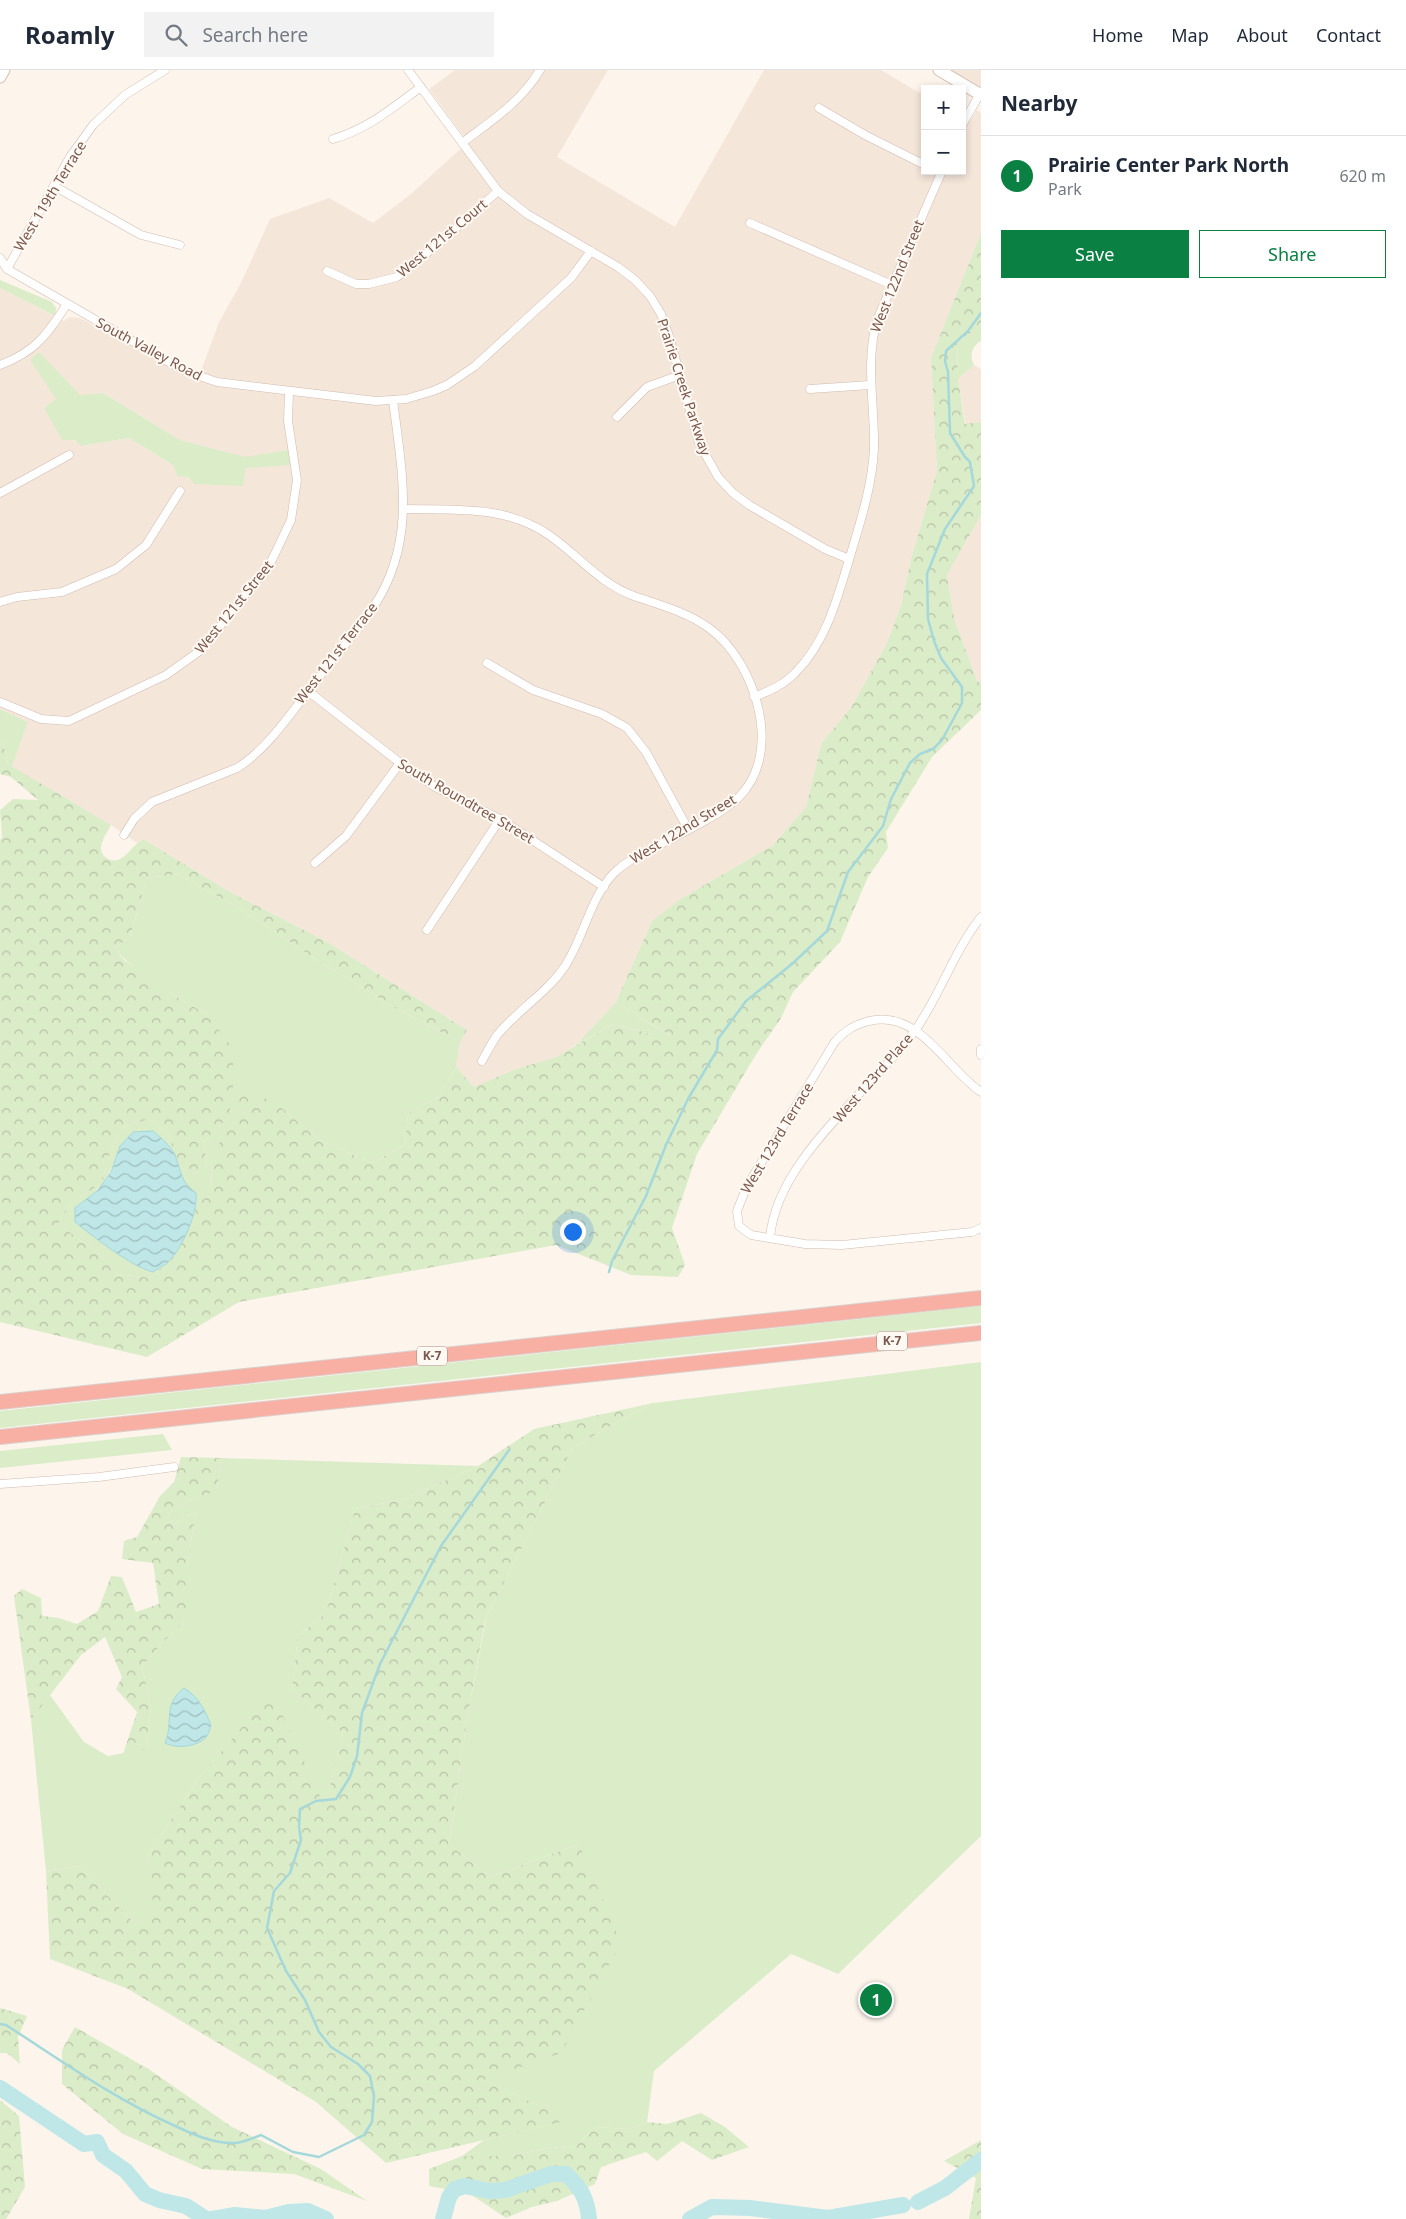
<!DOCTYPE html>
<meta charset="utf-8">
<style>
body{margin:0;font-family:"Noto Sans",sans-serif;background:#f2f2f3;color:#1f2937}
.controls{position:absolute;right:15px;top:15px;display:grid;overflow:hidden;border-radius:0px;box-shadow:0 2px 8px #0003}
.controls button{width:45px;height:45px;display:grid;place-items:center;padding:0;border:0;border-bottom:1px solid #e0e1e3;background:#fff;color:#1f2937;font:25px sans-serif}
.you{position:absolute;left:572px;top:1161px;width:18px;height:18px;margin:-12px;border:4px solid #fff;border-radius:50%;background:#1a73e8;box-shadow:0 0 0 8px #1a73e833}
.badge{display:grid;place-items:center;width:32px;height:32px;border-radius:50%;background:#0b8043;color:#fff;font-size:16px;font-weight:700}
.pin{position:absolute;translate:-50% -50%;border:2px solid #fff;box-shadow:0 1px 5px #0006}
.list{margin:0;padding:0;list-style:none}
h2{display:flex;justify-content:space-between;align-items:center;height:65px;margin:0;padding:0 20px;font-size:21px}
h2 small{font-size:16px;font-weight:400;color:#747a83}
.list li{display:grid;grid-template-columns:32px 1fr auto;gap:15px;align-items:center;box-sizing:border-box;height:80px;padding:0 20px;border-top:1px solid #e0e1e3}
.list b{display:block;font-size:19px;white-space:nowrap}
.list p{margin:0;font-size:16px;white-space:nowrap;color:#747a83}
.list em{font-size:16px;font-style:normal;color:#747a83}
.actions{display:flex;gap:10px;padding:15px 20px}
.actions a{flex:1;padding:11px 0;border:1px solid #0b8043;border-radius:0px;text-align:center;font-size:18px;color:#0b8043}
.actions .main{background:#0b8043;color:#fff}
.icon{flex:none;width:28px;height:28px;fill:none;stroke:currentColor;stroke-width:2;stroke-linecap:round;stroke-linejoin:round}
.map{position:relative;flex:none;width:981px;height:2149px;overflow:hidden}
header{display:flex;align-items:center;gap:30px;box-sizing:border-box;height:70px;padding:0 25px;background:#fff;border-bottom:1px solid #e0e1e3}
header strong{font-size:24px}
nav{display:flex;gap:28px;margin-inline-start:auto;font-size:18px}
.search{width:350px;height:45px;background:#f2f2f3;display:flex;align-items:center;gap:12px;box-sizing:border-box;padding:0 18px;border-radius:0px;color:#747a83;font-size:19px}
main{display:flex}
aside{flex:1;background:#fff}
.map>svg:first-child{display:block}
</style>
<header>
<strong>Roamly</strong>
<div class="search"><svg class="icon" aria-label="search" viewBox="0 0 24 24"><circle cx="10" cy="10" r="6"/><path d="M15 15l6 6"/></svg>Search here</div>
<nav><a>Home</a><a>Map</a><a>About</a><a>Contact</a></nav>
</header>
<main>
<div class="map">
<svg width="981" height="2149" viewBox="0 0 981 2149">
<defs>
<pattern id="forest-crowns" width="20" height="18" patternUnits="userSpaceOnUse" patternTransform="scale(1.25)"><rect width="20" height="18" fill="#dbecc9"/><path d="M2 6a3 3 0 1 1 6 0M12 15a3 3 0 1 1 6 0" fill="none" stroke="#b7c2a5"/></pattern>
<pattern id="water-waves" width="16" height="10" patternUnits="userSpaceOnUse" patternTransform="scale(1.25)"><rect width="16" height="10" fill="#bfe7e8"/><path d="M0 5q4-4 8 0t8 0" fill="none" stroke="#a0bebe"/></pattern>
</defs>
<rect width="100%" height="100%" fill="#fdf5ec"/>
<!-- residential -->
<g fill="#f5e6da" fill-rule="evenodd">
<path d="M455,0H608L557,87L675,157L764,0H881L925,26V101H962V48L970,51L977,40L981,43V163L931,288L937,401L912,485L901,535L887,573L852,636L821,674L806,737L773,775L679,830L652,851L616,932L576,975L556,987L513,1000L474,1017L456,997L460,972L467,960L329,873L230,822L143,769L137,773L111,755L12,697L28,652L0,639V218L64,251L70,247L80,248L197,312L219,252L241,213L270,149L329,128L373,153L411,124L468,72L429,19ZM103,323L180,370L245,388L287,380L246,398L243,415L191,410L184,405H177L173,395L129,368L82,376L79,372L69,369L44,338L56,330Z"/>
<polygon points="938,0 981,0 981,25"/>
<polygon points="974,295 981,299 981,352 966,355 958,309"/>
<polygon points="981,445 981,613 977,611 954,548 947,505"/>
</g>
<!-- green -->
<g fill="#dbecc9">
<polygon points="0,210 52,232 56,238 55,246 0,218"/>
<path d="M981,255V271C972,276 969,285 974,295L958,309L957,273Z"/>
<polygon points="39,282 80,325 103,323 180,370 245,387 288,380 290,395 246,398 243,416 194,414 188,407 177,406 173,395 129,368 81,376 75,370 62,370 44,338 56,329 30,290"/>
<polygon points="0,639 28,652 12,697 8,694 3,672 0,671"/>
<path d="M178,804L239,838L317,890L394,937L460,972L456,997L440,1026L408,1043L405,1075L372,1093L319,1070L277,1034L237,1049L212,1084L211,1126L197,1132L196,1123L184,1114L178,1097L197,1103L207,1096L204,1072L229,1046L208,945C178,927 136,906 115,878L130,867L147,808Z"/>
<polygon points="616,932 672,967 647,963 613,954 576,975"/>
<path d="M149,1049L169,1065L175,1086L168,1074L120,1076C108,1110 104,1116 75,1138V1152C94,1167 130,1196 153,1202L168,1193L151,1208L117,1204L98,1183L58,1154L70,1135L102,1112L111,1079L123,1057Z"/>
<polygon points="981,1236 981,1253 0,1358 0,1341"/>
<polygon points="981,1292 981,1766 838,1904 791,1884 654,2001 647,2052 629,2059 595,2057 575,2077 548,2078 512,2086 462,2086 484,2070 569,2050 484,2010 579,1774 490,1807 449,1774 467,1649 486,1548 573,1377 653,1333"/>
<polygon points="163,1364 172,1380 0,1398 0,1381"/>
<polygon points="221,1388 478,1396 404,1429 355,1439 326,1543 298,1566 292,1619 343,1663 325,1738 272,1623 198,1709 148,1786 155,1844 135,1854 79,1796 46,1801 31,1650 50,1625 84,1672 108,1686 146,1679 151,1637 142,1596 164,1571 187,1549 187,1497 196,1441 173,1455 168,1443 191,1429 217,1420"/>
</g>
<!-- forest -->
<g fill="url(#forest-crowns)">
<path d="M981,163V255L957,273L958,309L965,354L981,352V445L947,505L954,548L977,611L981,613V640L932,687L886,762L888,778L868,807L840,872L793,922L781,948L755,986L697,1084L672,1158L685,1195L678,1207L631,1205L556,1175L239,1232L147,1287L0,1252V770L2,767L0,740L13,729L38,730L11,707L0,704V671L3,672L8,694L111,755C106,765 93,780 108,789C112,791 116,791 120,789C128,785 134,774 143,769L230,822L329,873L467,960L460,972L394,937L317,890L239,838L178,804L147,808L130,867L115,878L124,890L170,923L208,945L232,977L234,1010L229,1046L204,1072L207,1096L197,1103L178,1097L169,1065L149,1049L123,1057L111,1079L102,1112L70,1135L58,1154L98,1183L117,1204L151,1208C177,1185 186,1164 197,1132L211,1126L212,1083L237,1049V1015L277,1034L319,1070L372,1093L405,1075L408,1043L440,1026L456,997L474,1017L513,1000L556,987L613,954L647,963L671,966L616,932L652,851L679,830L773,775L806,737L821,674L852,636L887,573L901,535L912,485L937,401L931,288Z"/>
<polygon points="653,1333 573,1377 485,1550 467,1649 449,1774 490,1807 579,1774 621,1873 561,1983 484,2010 570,2050 386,2093 316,2032 128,1919 50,1889 46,1801 79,1796 135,1854 154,1844 148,1786 198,1709 272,1622 325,1737 343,1663 292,1619 298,1566 326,1543 355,1439 404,1429 478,1396 534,1359"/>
<polygon points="181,1387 221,1388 217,1421 191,1429 168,1443 173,1455 196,1441 187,1497 187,1549 164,1571 142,1596 151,1637 146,1679 123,1684 137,1642 116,1619 122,1607 105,1567 81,1585 31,1650 14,1526 22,1519 41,1528 42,1546 59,1548 77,1554 98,1541 111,1506 122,1507 136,1542 159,1534 153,1493 122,1489 124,1471 137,1467 160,1426 174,1412"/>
<polygon points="0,1938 27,1946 18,1967 20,1994 7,1983 0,1983"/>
<polygon points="75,1957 150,2000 232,2057 321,2099 367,2131 294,2104 202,2099 123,2064 62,2014 62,1980"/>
<polygon points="0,2030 19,2046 25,2117 6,2149 0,2149"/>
<polygon points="701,2043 725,2057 749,2077 712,2090 682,2071 657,2091 646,2082 601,2097 595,2114 557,2131 532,2137 506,2148 470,2124 429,2116 429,2099 462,2086 512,2086 548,2078 575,2077 595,2057 629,2059 647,2052 667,2054"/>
<polygon points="981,2070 981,2149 969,2149 976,2108 944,2091"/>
</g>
<!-- water -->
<g fill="url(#water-waves)" stroke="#a5d8da">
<path d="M153,1061C162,1069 170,1075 175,1085C182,1103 180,1111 196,1123C199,1141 181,1182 166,1194C162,1197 157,1199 153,1202C130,1196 94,1167 75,1152V1138L98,1120L111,1102L120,1076L133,1062Z"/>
<path d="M184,1618C199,1627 204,1639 211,1655C210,1658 209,1663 207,1666C199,1677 176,1679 165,1673C174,1652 162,1635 184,1618Z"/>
</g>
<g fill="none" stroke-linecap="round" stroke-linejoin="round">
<!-- stream -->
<g stroke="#a5d8da" stroke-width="2.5">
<polyline points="609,1202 612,1191 646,1126 666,1075 688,1029 717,980 718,969 746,931 792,894 827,861 848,802 883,756 891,729 910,693 920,684 933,679 942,670 962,633 962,617 941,588 934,571 928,549 927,504 945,459 974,416 970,392 965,387 950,363 948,302 945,291 946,281 968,261 981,243"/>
<path d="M0,1954L6,1955C62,1991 113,2028 173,2055C192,2064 214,2074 235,2073C243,2073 253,2068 261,2065L293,2082L319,2087L364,2065L372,2052L374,2026L370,2006L358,1994L331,1977L319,1962L305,1930L286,1901L267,1858L274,1821L290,1803L301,1770L299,1757L300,1739L316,1731L336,1729L350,1707L357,1686L362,1643L380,1594L441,1476L509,1380"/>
</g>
<!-- river -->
<g stroke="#bfe7e8" stroke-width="16">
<polyline points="0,2018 84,2074 97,2072 103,2085 126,2101 145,2124 159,2130 186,2136 206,2149"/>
<polyline points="918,2132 945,2118 981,2090"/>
<polyline points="212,2149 235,2145 265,2148 289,2142 308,2141 326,2149"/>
<path d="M443,2149L449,2127L455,2119L465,2116L489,2121L505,2120L551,2104H566C581,2118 587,2128 589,2149"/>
<polyline points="690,2149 712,2137 750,2138 828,2148 903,2135"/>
</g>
<!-- street casing -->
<g stroke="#d1bbb0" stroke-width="9">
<g id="street">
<polyline points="408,0 498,121 527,144 618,197 635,210 650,226 661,244 669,266 699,373 718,407 733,423 749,435 825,479 849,489"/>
<polyline points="819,38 865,65 925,95"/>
<polyline points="962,55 981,22"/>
<path d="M333,69C368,59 392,38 421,17"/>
<path d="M462,73C491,51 521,32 540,0"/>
<polyline points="54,116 141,165 180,175"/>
<polyline points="750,153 892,215"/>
<polyline points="0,188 7,199 174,295 188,302 217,312 376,331 406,329 433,321 447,315 475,296 571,208 591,181"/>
<polyline points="7,199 70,87 93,55 125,25 165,0"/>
<polyline points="327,201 356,214 369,214 397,207 444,169 498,121"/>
<path d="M0,295C35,282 47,265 67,234"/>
<polyline points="810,319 870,315"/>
<polyline points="617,347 647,317 680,305"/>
<polyline points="0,423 69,385"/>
<path d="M404,439C454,440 506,435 549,465C579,486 599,513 634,526C660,535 687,542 709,558C755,591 785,683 738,728C719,746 674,767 648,781C636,787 624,793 614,803C590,828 584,867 565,896C548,922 519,939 498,964C492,972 487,982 482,991"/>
<polyline points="0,532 17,527 62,522 116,499 146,475 180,421"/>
<polyline points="487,593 533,620 602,644 627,658 646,682 688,759"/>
<polyline points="308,621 400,693 435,717 500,749 604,817"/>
<path d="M754,627C769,621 784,615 796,602C826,572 837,529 849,490C860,453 872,417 874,379C875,335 865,293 877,250L942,101"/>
<polyline points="0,632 41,649 69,651 166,605 201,580 270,494 291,450 297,410 288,351 289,322"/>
<path d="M124,765L134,749L152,732L237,698C268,679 293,640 316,611C335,586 357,562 374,536C417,471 402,403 393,330"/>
<polyline points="315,793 346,766 400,693"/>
<polyline points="427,860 500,749"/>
<polyline points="981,979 981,985"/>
<path d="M981,1022C946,999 920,939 869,951C854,955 844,961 834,973L747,1116L737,1141L739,1156L751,1165L805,1174L842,1175L972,1162L981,1158"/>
<path d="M770,1167C778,1088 867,1025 914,962C940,926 953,882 981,847"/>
<polyline points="0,1414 99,1407 174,1397"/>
</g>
</g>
<!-- secondary casing -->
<g stroke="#d6bdb0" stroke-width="13">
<g id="secondary">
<polyline points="939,0 981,25"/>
<polyline points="0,7 4,0"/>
</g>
</g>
<!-- highway casing -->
<g stroke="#dad0cd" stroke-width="16">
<g id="highway">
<polyline points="0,1332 981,1228"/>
<polyline points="0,1367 981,1263"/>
</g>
</g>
<!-- street -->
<use href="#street" stroke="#fff" stroke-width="8"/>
<!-- secondary -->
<use href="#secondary" stroke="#fff" stroke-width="11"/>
<!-- highway -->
<use href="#highway" stroke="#f7b0a3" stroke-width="14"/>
</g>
<g text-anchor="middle" stroke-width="4" stroke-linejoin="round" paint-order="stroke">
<!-- shield labels -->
<g fill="#fff9f3" stroke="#a2887f" stroke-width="1">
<rect x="877" y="1261.5" width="30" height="19" rx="4"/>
<rect x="417" y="1276.5" width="30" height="19" rx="4"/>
</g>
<g font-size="12" font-weight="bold" fill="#7a584d">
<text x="892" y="1275">K-7</text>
<text x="432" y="1290">K-7</text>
</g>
<!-- street labels -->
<g font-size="14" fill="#7a584d" stroke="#fff9f3">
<text transform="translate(50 126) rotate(-59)" y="5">West 119th Terrace</text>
<text transform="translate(442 168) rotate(-40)" y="5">West 121st Court</text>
<text transform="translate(897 206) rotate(-68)" y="5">West 122nd Street</text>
<text transform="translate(149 279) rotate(28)" y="5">South Valley Road</text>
<text transform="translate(684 317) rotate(72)" y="5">Prairie Creek Parkway</text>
<text transform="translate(234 537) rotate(-51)" y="5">West 121st Street</text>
<text transform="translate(336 583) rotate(-52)" y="5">West 121st Terrace</text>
<text transform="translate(466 731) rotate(30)" y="5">South Roundtree Street</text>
<text transform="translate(683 759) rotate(-31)" y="5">West 122nd Street</text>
<text transform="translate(873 1008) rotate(-49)" y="5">West 123rd Place</text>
<text transform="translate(777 1068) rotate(-59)" y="5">West 123rd Terrace</text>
</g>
</g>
</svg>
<div class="controls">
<button>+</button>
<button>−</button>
</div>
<div class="you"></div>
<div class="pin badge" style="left:876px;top:1930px">1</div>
</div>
<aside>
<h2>Nearby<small></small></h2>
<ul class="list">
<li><span class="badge">1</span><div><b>Prairie Center Park North</b><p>Park</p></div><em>620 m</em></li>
</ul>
<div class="actions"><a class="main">Save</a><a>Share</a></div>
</aside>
</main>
